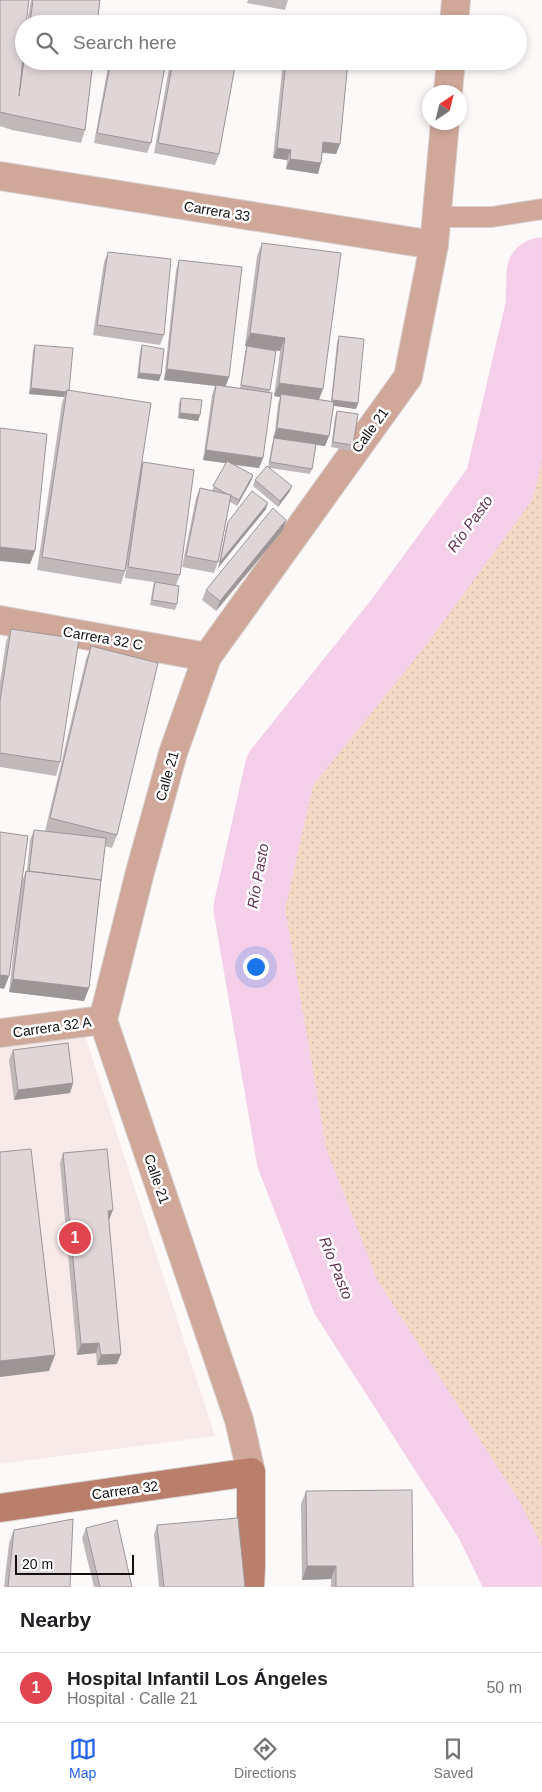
<!DOCTYPE html>
<meta charset="utf-8">
<style>
body{margin:0;font-family:Arial,sans-serif;background:#f6f6f6;color:#202124}
.compass{position:absolute;left:422px;top:85px;width:45px;height:45px;border-radius:50%;background:#fff;box-shadow:0 2px 8px #0003;rotate:35deg}
.scale{position:absolute;left:15px;bottom:12px;width:119px;box-sizing:border-box;padding-left:5px;border:2px solid #120e0e;border-top:0;font-size:14px;line-height:18px;white-space:nowrap;color:#120e0e;-webkit-text-stroke:4px #fff;paint-order:stroke}
.you{position:absolute;left:255px;top:966px;width:18px;height:18px;margin:-12px;border:4px solid #fff;border-radius:50%;background:#1a73e8;box-shadow:0 0 0 8px #1a73e833}
.badge{display:grid;place-items:center;width:32px;height:32px;border-radius:50%;background:#2563eb;color:#fff;font-size:16px;font-weight:700}
.pin{position:absolute;translate:-50% -50%;border:2px solid #fff;box-shadow:0 1px 5px #0006}
.list{margin:0;padding:0;list-style:none}
h2{display:flex;justify-content:space-between;align-items:center;height:65px;margin:0;padding:0 20px;font-size:21px}
h2 small{font-size:16px;font-weight:400;color:#757577}
.list li{display:grid;grid-template-columns:32px 1fr auto;gap:15px;align-items:center;box-sizing:border-box;height:70px;padding:0 20px;border-top:1px solid #e0e0e0}
.list b{display:block;font-size:19px;white-space:nowrap}
.list p{margin:0;font-size:16px;white-space:nowrap;color:#757577}
.list em{font-size:16px;font-style:normal;color:#757577}
.icon{flex:none;width:28px;height:28px;fill:none;stroke:currentColor;stroke-width:2;stroke-linecap:round;stroke-linejoin:round}
.map{position:relative;flex:none;width:542px;height:1587px;overflow:hidden}
.search{position:absolute;background:#fff;box-shadow:0 2px 8px #0003;left:15px;right:15px;top:15px;height:55px;display:flex;align-items:center;gap:12px;box-sizing:border-box;padding:0 18px;border-radius:28px;color:#757577;font-size:19px}
.sheet{height:135px;background:#fff}
nav{display:flex;justify-content:space-around;align-items:center;box-sizing:border-box;height:70px;border-top:1px solid #e0e0e0;background:#fff;font-size:14px;color:#757577}
nav a{display:grid;justify-items:center;gap:2px}
nav .on{color:#2563eb}
.map>svg:first-child{display:block}
</style>
<div class="map">
<svg width="542" height="1587" viewBox="0 0 542 1587">
<defs>
<pattern id="grass-dots" width="8" height="8" patternUnits="userSpaceOnUse" patternTransform="scale(1.25)"><rect width="8" height="8" fill="#f3d9c4"/><path d="M2 2h.1M6 6h.1" fill="none" stroke="#cfb9a7" stroke-width="1.8" stroke-linecap="round"/></pattern>
</defs>
<rect width="100%" height="100%" fill="#fef9f9"/>
<!-- built -->
<polygon fill="#f8eae9" points="83,1029 215,1436 0,1464 0,1041"/>
<!-- grass -->
<polygon fill="url(#grass-dots)" points="542,273 542,1587 519,1587 490,1521 346,1297 292,1158 249,908 280,770 399,622 500,484 541,307"/>
<g fill="none" stroke-linecap="round" stroke-linejoin="round">
<!-- river -->
<polyline stroke="#f5cee9" stroke-width="71" points="522,1587 490,1521 346,1297 292,1158 249,908 280,770 399,622 500,484 541,307 542,273"/>
<!-- service casing -->
<g stroke="#d8d3d3" stroke-width="22">
<polyline id="service" points="437,217 492,217 542,209"/>
</g>
<!-- minor casing -->
<g stroke="#d8d3d3" stroke-width="30">
<g id="minor">
<polyline points="0,176 434,245"/>
<polyline points="0,620 207,657"/>
<polyline points="0,1033 103,1020"/>
</g>
</g>
<!-- tertiary casing -->
<g stroke="#d8d3d3" stroke-width="30">
<g id="tertiary">
<polyline points="454,24 456,0"/>
<polyline points="448,92 451,61"/>
<polyline points="251,1472 239,1420 103,1020 140,872 173,753 207,657 408,377 434,245 445,122"/>
</g>
</g>
<!-- secondary casing -->
<g stroke="#d8d3d3" stroke-width="30">
<polyline id="secondary" points="0,1508 251,1472 251,1566 250,1587"/>
</g>
<!-- service -->
<use href="#service" stroke="#d0a89a" stroke-width="20"/>
<!-- minor -->
<use href="#minor" stroke="#d0a89a" stroke-width="28"/>
<!-- tertiary -->
<use href="#tertiary" stroke="#d0a89a" stroke-width="28"/>
<!-- secondary -->
<use href="#secondary" stroke="#b97f6b" stroke-width="28"/>
</g>
<!-- wall -->
<g fill="#c1b8ba">
<polygon points="0,0 24,24 24,61 93,61 85,130 81,143 12,130 0,126"/>
<polygon points="31,0 100,0 97,24 27,24"/>
<polygon points="248,0 288,0 285,10 247,3"/>
<polygon points="109,61 166,61 151,143 147,153 94,143"/>
<polygon points="170,61 236,61 219,154 215,165 154,153 169,68"/>
<polygon points="283,61 348,61 340,144 336,154 322,153 318,174 286,169 287,160 273,158"/>
<polygon points="262,243 323,389 319,399 331,401 337,342 339,336 358,403 356,409 334,406 329,436 325,446 316,445 312,469 310,474 270,468 290,491 278,507 253,486 255,480 268,467 272,444 274,439 278,404 280,397 274,396 280,351 245,346 257,256"/>
<polygon points="108,252 164,335 160,345 93,335 104,262"/>
<polygon points="179,260 229,377 226,386 240,388 245,352 247,346 270,390 269,392 263,458 259,468 233,465 253,475 251,481 237,506 230,502 218,562 214,573 182,567 196,498 200,488 212,491 226,463 203,460 212,395 215,386 164,380 176,270"/>
<polygon points="35,345 69,391 141,467 143,462 180,575 176,585 177,604 175,610 150,605 153,587 154,582 125,578 127,564 125,571 121,584 37,570 62,403 64,397 29,394 33,350"/>
<polygon points="142,345 159,381 137,378 140,351"/>
<polygon points="181,398 200,415 198,421 178,418 179,403"/>
<polygon points="337,411 353,445 351,451 331,447 335,417"/>
<polygon points="266,509 218,568 226,528 228,522"/>
<polygon points="286,520 283,530 216,611 202,600 206,590"/>
<polygon points="11,629 60,762 56,776 0,767 0,682 6,642"/>
<polygon points="91,646 117,835 112,848 105,846 89,988 84,1001 9,992 18,911 9,976 4,989 22,881 26,871 27,871 30,840 34,830 45,831 86,659"/>
<polygon points="13,1050 73,1083 70,1093 14,1100 9,1060"/>
<polygon points="63,1153 109,1220 117,1364 97,1365 96,1353 77,1355 60,1163"/>
<polygon points="306,1491 413,1587 331,1587 331,1579 302,1580 301,1504"/>
<polygon points="157,1525 245,1587 159,1587 154,1535"/>
<polygon points="86,1528 132,1587 94,1587 82,1538"/>
<polygon points="14,1530 70,1587 4,1587 9,1543"/>
</g>
<!-- shaded-wall -->
<g fill="#9d9697">
<polygon points="323,142 340,144 336,154 319,152"/>
<polygon points="277,148 291,150 287,160 273,158"/>
<polygon points="290,159 321,163 318,174 286,169"/>
<polygon points="250,333 285,338 280,351 245,346"/>
<polygon points="167,369 229,377 225,387 164,380"/>
<polygon points="139,373 161,375 159,381 137,378"/>
<polygon points="279,383 323,389 318,402 281,394 280,397 274,396"/>
<polygon points="31,388 66,392 64,397 29,394"/>
<polygon points="332,400 358,403 356,409 330,405"/>
<polygon points="180,413 200,415 198,421 178,418"/>
<polygon points="277,428 329,436 325,446 273,438"/>
<polygon points="206,450 263,458 259,468 203,460"/>
<polygon points="253,475 251,481 237,506 239,500"/>
<polygon points="292,486 290,491 278,507 280,501"/>
<polygon points="268,503 266,509 218,568 220,562"/>
<polygon points="286,520 283,530 216,611 220,601"/>
<polygon points="0,547 35,551 30,564 0,561"/>
<polygon points="0,975 9,976 4,989 0,988"/>
<polygon points="13,979 89,988 84,1001 9,992"/>
<polygon points="73,1083 70,1093 14,1100 18,1090"/>
<polygon points="113,1210 109,1220 104,1221 108,1211"/>
<polygon points="99,1343 96,1353 77,1355 81,1344"/>
<polygon points="121,1354 117,1364 97,1365 101,1355"/>
<polygon points="55,1355 49,1371 0,1377 0,1361"/>
<polygon points="307,1566 336,1566 331,1579 302,1580"/>
</g>
<!-- building -->
<g fill="#e0d6d8" stroke="#9d9697">
<polygon points="0,0 29,0 26,24 24,24 24,49 19,96 24,61 93,61 85,130 17,116 0,112"/>
<polygon points="33,0 100,0 97,24 30,24"/>
<polygon points="111,61 166,61 151,143 97,133"/>
<polygon points="173,61 236,61 219,154 158,143"/>
<polygon points="286,61 348,61 340,144 323,142 321,163 290,159 291,150 277,148"/>
<polygon points="262,243 341,253 323,389 279,383 285,338 250,333"/>
<polygon points="108,252 171,259 164,335 97,325"/>
<polygon points="179,260 242,267 229,377 167,369"/>
<polygon points="339,336 364,339 358,403 332,400"/>
<polygon points="35,345 73,348 69,391 67,390 66,392 31,388"/>
<polygon points="142,345 164,349 161,375 139,373"/>
<polygon points="247,346 276,351 270,390 241,385"/>
<polygon points="216,385 272,393 263,458 206,450"/>
<polygon points="67,390 151,403 125,571 42,557"/>
<polygon points="281,394 334,402 329,436 277,428"/>
<polygon points="181,398 202,400 200,415 180,413"/>
<polygon points="337,411 358,414 353,445 333,442"/>
<polygon points="0,428 47,434 35,551 0,547"/>
<polygon points="274,438 316,444 312,469 270,462"/>
<polygon points="227,461 253,475 239,500 231,496 231,495 227,494 213,486"/>
<polygon points="143,462 194,470 180,575 128,567"/>
<polygon points="267,466 292,486 280,501 255,480"/>
<polygon points="200,488 231,495 218,562 186,556"/>
<polygon points="252,491 268,503 220,562 228,522"/>
<polygon points="273,508 286,520 220,601 206,590"/>
<polygon points="155,582 179,586 177,604 152,600"/>
<polygon points="11,629 79,639 60,762 0,753 0,701"/>
<polygon points="91,646 158,663 117,835 50,818"/>
<polygon points="34,830 106,838 101,881 101,880 29,871"/>
<polygon points="0,832 28,836 9,976 0,975"/>
<polygon points="26,871 101,880 89,988 13,979"/>
<polygon points="68,1043 73,1083 18,1090 13,1050"/>
<polygon points="31,1149 55,1355 0,1361 0,1152"/>
<polygon points="107,1149 113,1210 108,1211 121,1354 101,1355 99,1343 81,1344 63,1153"/>
<polygon points="412,1490 413,1587 336,1587 336,1566 307,1566 306,1491"/>
<polygon points="238,1518 245,1587 164,1587 157,1525"/>
<polygon points="73,1519 70,1587 8,1587 14,1530"/>
<polygon points="117,1520 132,1587 100,1587 86,1528"/>
</g>
<g text-anchor="middle" stroke-width="5" stroke-linejoin="round" paint-order="stroke">
<!-- street labels -->
<g font-size="14" fill="#120e0e" stroke="#fff">
<text transform="translate(217 211) rotate(9)" y="5">Carrera 33</text>
<text transform="translate(370 430) rotate(-54)" y="5">Calle 21</text>
<text transform="translate(103 638) rotate(10)" y="5">Carrera 32 C</text>
<text transform="translate(167 776) rotate(-74)" y="5">Calle 21</text>
<text transform="translate(52 1027) rotate(-8)" y="5">Carrera 32 A</text>
<text transform="translate(157 1179) rotate(71)" y="5">Calle 21</text>
<text transform="translate(125 1490) rotate(-8)" y="5">Carrera 32</text>
</g>
<!-- water labels -->
<g font-size="15" font-style="italic" fill="#613155" stroke="#fff">
<text transform="translate(470 524) rotate(-54)" y="5">Río Pasto</text>
<text transform="translate(258 876) rotate(-80)" y="5">Río Pasto</text>
<text transform="translate(336 1268) rotate(68)" y="5">Río Pasto</text>
</g>
</g>
</svg>
<svg class="compass" viewBox="-18 -18 36 36"><path d="M0-13l5 13h-10z" fill="#e53935"/><path d="M0 13l5-13h-10z" fill="#757577"/></svg>
<div class="scale">20 m</div>
<div class="you"></div>
<div class="pin badge" style="left:75px;top:1238px;background:#e0444e">1</div>
<div class="search"><svg class="icon" aria-label="search" viewBox="0 0 24 24"><circle cx="10" cy="10" r="6"/><path d="M15 15l6 6"/></svg>Search here</div>
</div>
<section class="sheet">
<h2>Nearby<small></small></h2>
<ul class="list">
<li><span class="badge" style="background:#e0444e">1</span><div><b>Hospital Infantil Los Ángeles</b><p>Hospital · Calle 21</p></div><em>50 m</em></li>
</ul>
</section>
<nav>
<a class="on"><svg class="icon" aria-label="map" viewBox="0 0 24 24"><path d="M3 6l6-2 6 2 6-2v14l-6 2-6-2-6 2zM9 4v14M15 6v14"/></svg>Map</a>
<a><svg class="icon" aria-label="directions" viewBox="0 0 24 24"><path d="M12 3l9 9-9 9-9-9zM9 14v-3h6M13 9l2 2-2 2"/></svg>Directions</a>
<a><svg class="icon" aria-label="saved" viewBox="0 0 24 24"><path d="M7 4h10v16l-5-4-5 4z"/></svg>Saved</a>
</nav>
